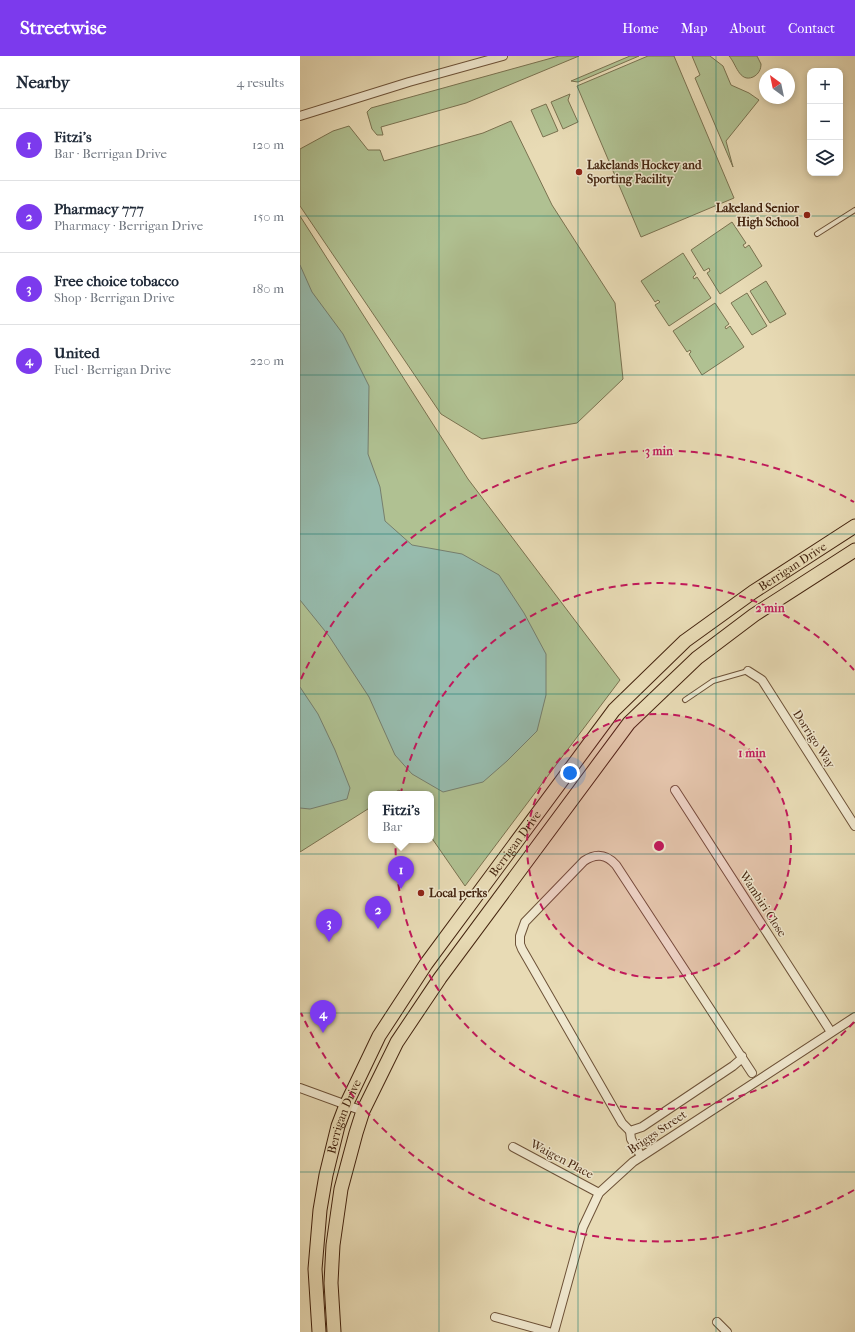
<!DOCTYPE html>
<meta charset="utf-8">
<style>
body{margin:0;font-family:"IM FELL French Canon",serif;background:#f6f6f7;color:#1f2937}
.controls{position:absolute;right:12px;top:12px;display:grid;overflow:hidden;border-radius:8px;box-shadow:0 2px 6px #0003}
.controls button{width:36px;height:36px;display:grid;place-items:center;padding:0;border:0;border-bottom:1px solid #e0e1e3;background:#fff;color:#1f2937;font:20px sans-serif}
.compass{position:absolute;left:459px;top:12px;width:36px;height:36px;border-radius:50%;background:#fff;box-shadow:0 2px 6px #0003;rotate:327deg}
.you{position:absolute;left:270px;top:717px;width:14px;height:14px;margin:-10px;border:3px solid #fff;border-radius:50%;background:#1a73e8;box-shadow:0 0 0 6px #1a73e833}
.badge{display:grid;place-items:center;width:26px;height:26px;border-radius:50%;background:#7c3aed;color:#fff;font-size:13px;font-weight:700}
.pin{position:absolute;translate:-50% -33px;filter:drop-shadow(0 1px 2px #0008)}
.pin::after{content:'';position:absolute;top:21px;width:14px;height:12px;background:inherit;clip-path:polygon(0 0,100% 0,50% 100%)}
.popup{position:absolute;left:68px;top:735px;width:66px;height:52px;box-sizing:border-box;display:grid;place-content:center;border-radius:8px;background:#fff;filter:drop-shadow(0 1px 3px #0005);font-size:13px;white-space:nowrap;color:#747a83}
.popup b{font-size:15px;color:#1f2937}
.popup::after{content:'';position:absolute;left:50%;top:100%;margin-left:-8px;border:8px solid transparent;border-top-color:#fff}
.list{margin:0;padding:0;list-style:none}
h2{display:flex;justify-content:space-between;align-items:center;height:52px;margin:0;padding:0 16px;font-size:17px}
h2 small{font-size:13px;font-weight:400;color:#747a83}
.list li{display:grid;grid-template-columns:26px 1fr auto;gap:12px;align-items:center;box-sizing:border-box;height:72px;padding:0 16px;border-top:1px solid #e0e1e3}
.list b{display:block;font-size:15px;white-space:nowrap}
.list p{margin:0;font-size:13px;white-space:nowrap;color:#747a83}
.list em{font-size:13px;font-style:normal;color:#747a83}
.icon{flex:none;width:22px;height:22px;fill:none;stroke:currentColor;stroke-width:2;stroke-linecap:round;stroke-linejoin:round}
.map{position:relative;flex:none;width:555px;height:1276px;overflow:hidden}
header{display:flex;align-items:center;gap:24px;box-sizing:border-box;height:56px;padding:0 20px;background:#7c3aed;color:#fff}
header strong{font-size:19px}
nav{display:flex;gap:22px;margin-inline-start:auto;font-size:14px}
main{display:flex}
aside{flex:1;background:#fff}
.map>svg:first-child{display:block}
</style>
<header>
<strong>Streetwise</strong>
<nav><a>Home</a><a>Map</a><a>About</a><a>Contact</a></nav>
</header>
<main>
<aside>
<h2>Nearby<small>4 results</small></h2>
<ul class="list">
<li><span class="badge">1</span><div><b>Fitzi's</b><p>Bar · Berrigan Drive</p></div><em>120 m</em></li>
<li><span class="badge">2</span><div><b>Pharmacy 777</b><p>Pharmacy · Berrigan Drive</p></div><em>150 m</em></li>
<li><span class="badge">3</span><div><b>Free choice tobacco</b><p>Shop · Berrigan Drive</p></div><em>180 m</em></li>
<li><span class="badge">4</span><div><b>United</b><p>Fuel · Berrigan Drive</p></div><em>220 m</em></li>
</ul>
</aside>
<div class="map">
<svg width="555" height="1276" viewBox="0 0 555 1276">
<rect width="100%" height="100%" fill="#e8dbb5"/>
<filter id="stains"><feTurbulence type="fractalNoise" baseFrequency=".005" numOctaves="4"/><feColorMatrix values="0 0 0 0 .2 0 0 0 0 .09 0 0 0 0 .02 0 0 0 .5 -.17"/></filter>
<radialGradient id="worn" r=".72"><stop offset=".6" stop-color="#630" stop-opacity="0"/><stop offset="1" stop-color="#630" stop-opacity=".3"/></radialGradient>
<!-- green -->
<g fill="#b0c192" stroke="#7a7250">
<polygon points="259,0 279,0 166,47 81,71 83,79 77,79 72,73 67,56 71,52"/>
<polygon points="330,0 339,0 278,26 271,25"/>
<polygon points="348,0 374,0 434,142 341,181 277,30"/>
<polygon points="392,0 410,0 423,10 431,29 449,37 459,44 426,85 433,111 395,22 400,19"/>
<path d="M429,0H457L461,8C461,13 459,18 453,21C439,27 436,7 429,0Z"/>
<polygon points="270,38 268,44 278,66 263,73 251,46"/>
<polygon points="246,48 258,75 243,81 231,54"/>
<polygon points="211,65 252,149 315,247 323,323 277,367 182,383 141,358 0,150 0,93 33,75 49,70 68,94 80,94 84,105 183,77"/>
<polygon points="0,160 168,423 320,624 165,830 131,781 131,738 102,738 99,734 92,738 71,738 71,751 0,796"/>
<polygon points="432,166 446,187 443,189 445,192 449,189 462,210 420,238 407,217 410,215 409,212 404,215 391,194"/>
<polygon points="383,197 396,218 393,221 394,223 397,221 411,242 369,270 355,249 360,246 358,244 355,246 341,225"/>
<polygon points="466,225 486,258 470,267 450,235"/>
<polygon points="447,237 467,270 452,279 431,247"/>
<polygon points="415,247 429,268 425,271 426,273 430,270 444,291 402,319 389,298 391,296 390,294 387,296 373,275"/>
</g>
<!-- water -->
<g fill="#97bbad" stroke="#767f6e">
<polygon points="0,209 12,236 43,278 69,330 68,398 80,431 85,465 112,489 162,498 199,519 224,557 246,598 246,639 237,675 207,705 183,726 143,736 112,718 95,699 69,641 29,580 0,544"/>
<polygon points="0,631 18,658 35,694 50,732 47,743 10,753 0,752"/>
</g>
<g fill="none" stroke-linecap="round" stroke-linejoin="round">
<!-- service casing -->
<g stroke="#6d5238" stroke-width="6">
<g id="service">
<polyline points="517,178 555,154"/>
<polyline points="385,644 413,625 448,615"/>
</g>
</g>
<!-- minor casing -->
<g stroke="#6d5238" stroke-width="10">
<g id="minor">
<polyline points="0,60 109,26 203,0"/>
<polyline points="448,615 462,624 555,770"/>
<polyline points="375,734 531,976"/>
<path d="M442,1000L440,1004L433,1010L342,1071L330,1075L322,1067L222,893L220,888V880L225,866L284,805C296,797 306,798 316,809L452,1017"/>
<polyline points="0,1032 63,1055"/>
<polyline points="330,1075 331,1083 341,1100"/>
<polyline points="213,1091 299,1137"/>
<polyline points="195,1261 249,1276"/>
<polyline points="417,1266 427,1276"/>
<polyline points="254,1276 283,1171 299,1137 333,1106 555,961"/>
</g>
</g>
<!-- primary casing -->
<g stroke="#44240f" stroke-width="15">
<g id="primary">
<path id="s1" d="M19,1276L15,1213L20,1154L26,1119L38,1070L46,1049L79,980L126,908L314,654L385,585L453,536L555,470"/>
<polyline points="34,1276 31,1227 32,1207 33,1189 41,1133 56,1077 63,1055 97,986 140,922 329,667 397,602 454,559 555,494"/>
</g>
</g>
<!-- service -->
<use href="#service" stroke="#f0e8cf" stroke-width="4"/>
<!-- minor -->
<use href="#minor" stroke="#f0e8cf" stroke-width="8"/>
<!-- primary -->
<use href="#primary" stroke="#e8dbb5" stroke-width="13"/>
</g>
<!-- grid -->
<path fill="none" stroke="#0f766e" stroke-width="1" stroke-opacity="0.55" d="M139,0V1276M278,0V1276M416,0V1276M0,160H555M0,319H555M0,478H555M0,638H555M0,798H555M0,957H555M0,1116H555"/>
<!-- distance rings -->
<circle cx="359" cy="790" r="132" fill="#c2185b" fill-opacity=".12"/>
<g fill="none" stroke="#c2185b" stroke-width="2" stroke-dasharray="7 5">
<circle cx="359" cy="790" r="132"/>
<path d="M554 966A263 263 0 1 1 554 614"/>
<path d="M554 1134A395 395 0 0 1 1 957M1 623A395 395 0 0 1 554 446"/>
</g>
<!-- markers -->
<g fill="#8f2418" stroke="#f0e8cf" stroke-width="1.5">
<circle cx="279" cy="116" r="4"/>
<circle cx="507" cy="159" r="4"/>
<circle cx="121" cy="837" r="4"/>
</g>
<g text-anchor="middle" stroke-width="3" stroke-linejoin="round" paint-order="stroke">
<!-- poi labels -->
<g font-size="12" font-weight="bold" fill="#44240f" stroke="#f0e8cf" text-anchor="start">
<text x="287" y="113">Lakelands Hockey and<tspan x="287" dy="14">Sporting Facility</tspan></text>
<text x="499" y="156" text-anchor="end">Lakeland Senior<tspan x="499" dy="14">High School</tspan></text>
<text x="129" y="841">Local perks</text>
</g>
<!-- street labels -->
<g font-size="12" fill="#44240f" stroke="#f0e8cf">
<text dy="4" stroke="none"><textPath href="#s1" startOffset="939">Berrigan Drive</textPath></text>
<text transform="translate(514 683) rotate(57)" y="4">Dorrigo Way</text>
<text dy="4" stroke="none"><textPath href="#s1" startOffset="543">Berrigan Drive</textPath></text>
<text transform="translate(463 848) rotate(57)" y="4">Wambiri Close</text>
<text dy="4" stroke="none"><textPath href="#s1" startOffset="219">Berrigan Drive</textPath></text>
<text transform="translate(357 1076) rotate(-34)" y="4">Briggs Street</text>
<text transform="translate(262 1103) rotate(28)" y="4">Waigen Place</text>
</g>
</g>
<circle cx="359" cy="790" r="6" fill="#c2185b" stroke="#f0e8cf" stroke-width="2"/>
<g font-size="12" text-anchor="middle" font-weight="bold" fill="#c2185b" stroke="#f0e8cf" stroke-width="3" stroke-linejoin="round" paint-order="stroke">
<text x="359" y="399">3 min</text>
<text x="470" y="556">2 min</text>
<text x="452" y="701">1 min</text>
</g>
<rect width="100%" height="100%" filter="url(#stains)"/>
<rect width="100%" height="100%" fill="url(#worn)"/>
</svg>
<div class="controls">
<button>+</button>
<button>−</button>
<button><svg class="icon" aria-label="layers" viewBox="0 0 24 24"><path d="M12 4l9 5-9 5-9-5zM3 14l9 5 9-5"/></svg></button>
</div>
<svg class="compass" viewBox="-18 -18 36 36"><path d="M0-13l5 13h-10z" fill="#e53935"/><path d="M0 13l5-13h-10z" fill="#747a83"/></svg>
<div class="you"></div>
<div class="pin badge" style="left:101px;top:833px">1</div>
<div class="popup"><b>Fitzi's</b>Bar</div>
<div class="pin badge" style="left:78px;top:873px">2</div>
<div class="pin badge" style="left:29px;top:886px">3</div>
<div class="pin badge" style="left:23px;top:977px">4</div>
</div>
</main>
